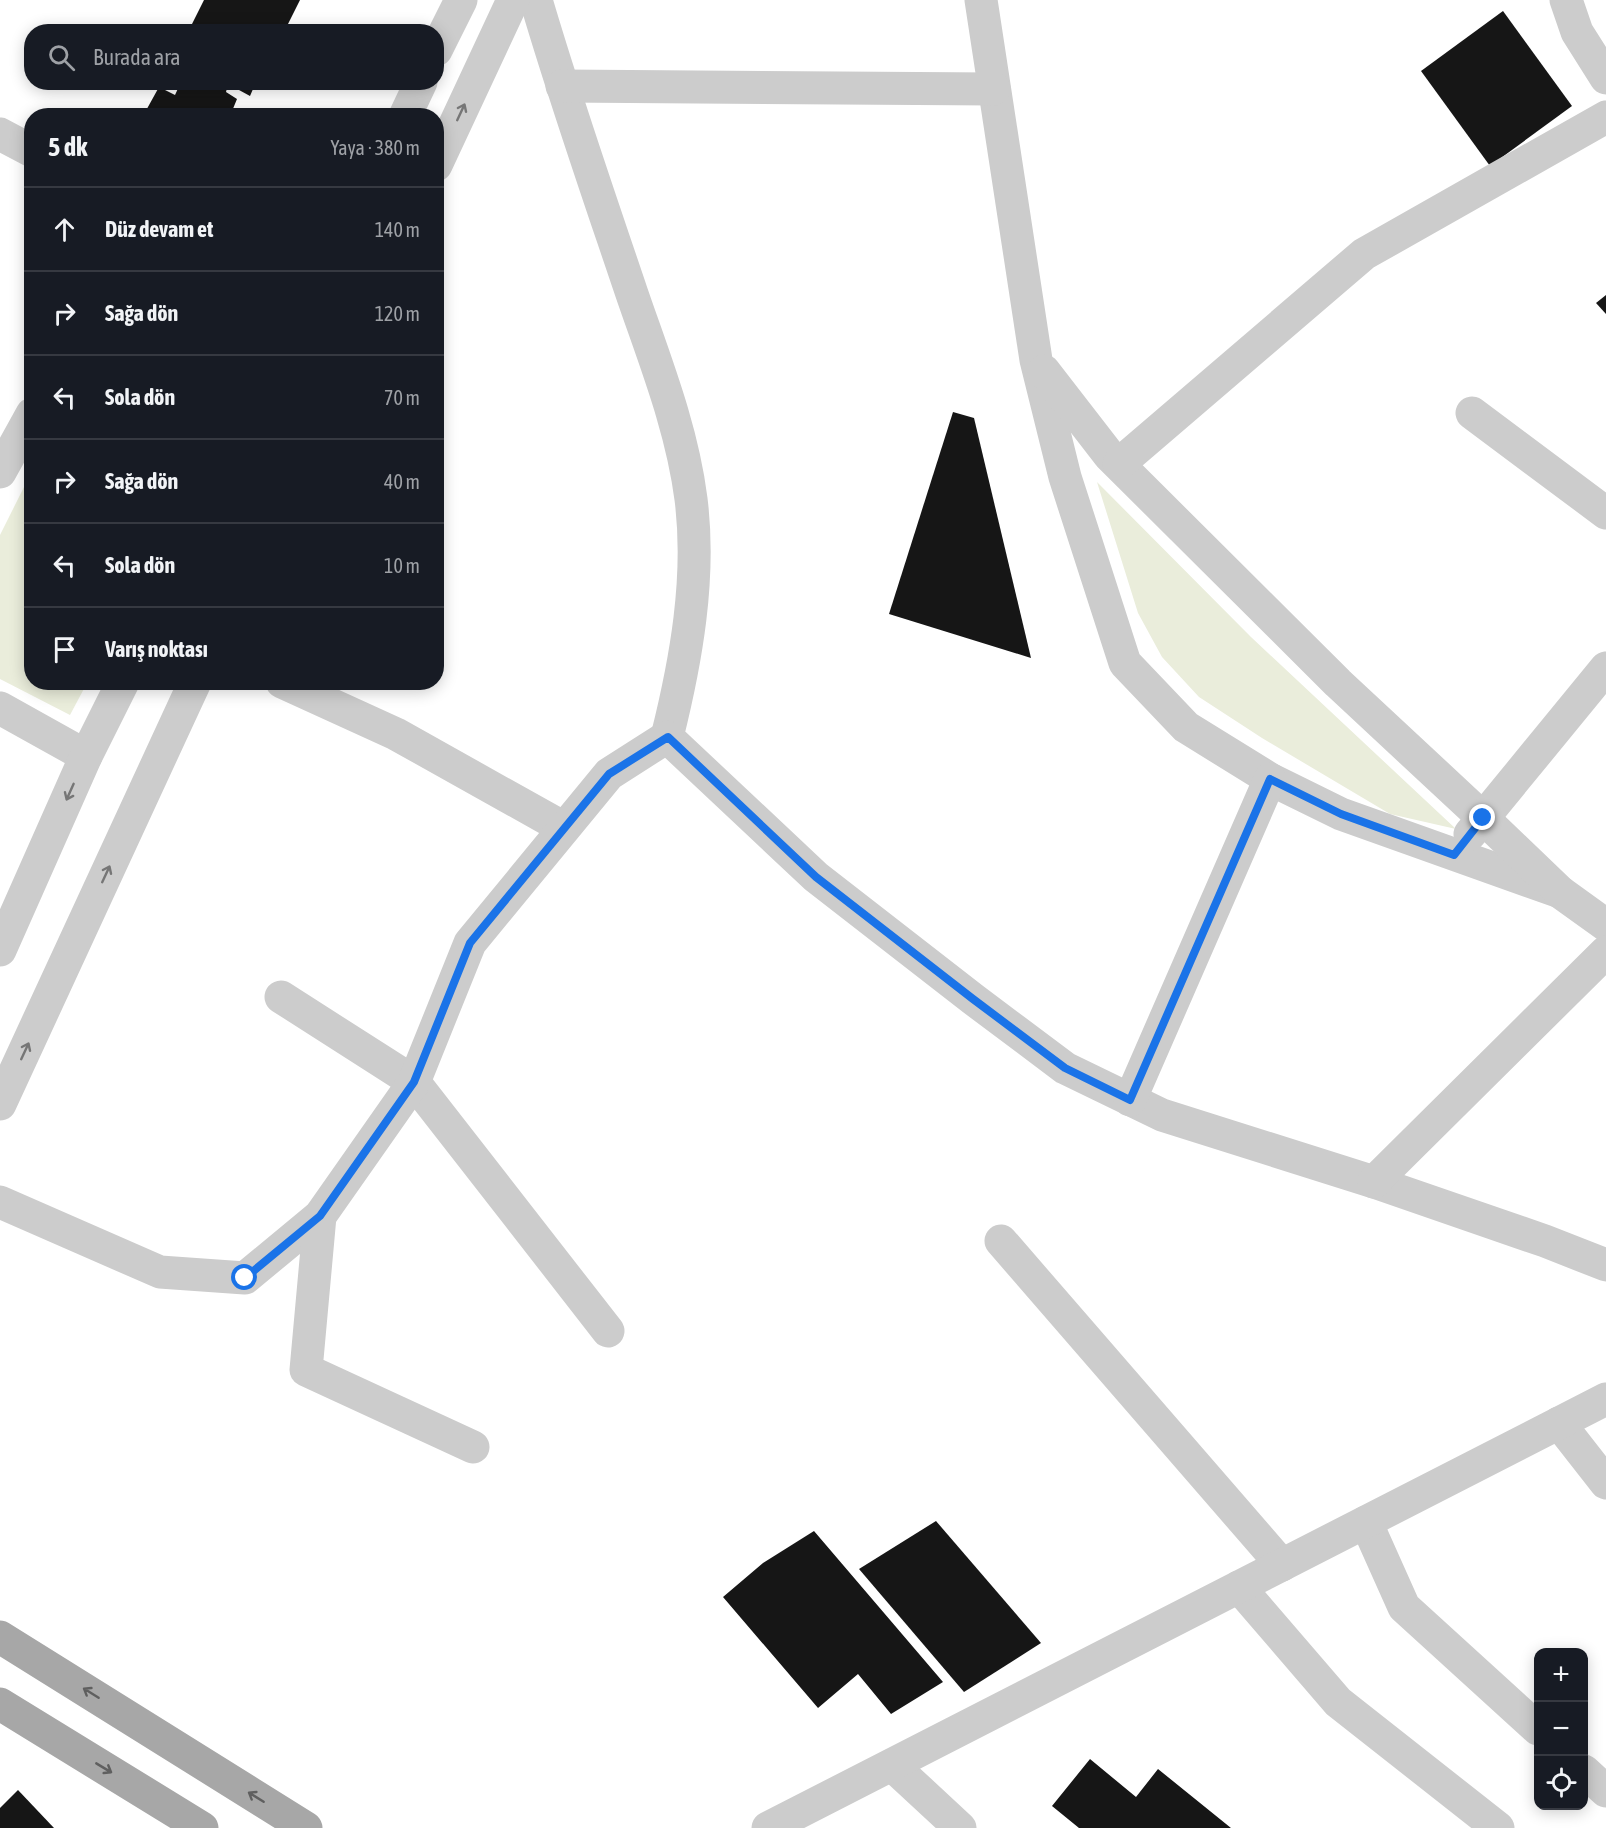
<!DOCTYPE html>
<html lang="tr">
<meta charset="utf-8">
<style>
body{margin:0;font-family:"Asap Condensed",sans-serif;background:#242831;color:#f1f3f6}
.controls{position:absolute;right:18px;bottom:18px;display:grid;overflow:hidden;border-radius:12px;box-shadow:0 3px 15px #0003}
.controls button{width:54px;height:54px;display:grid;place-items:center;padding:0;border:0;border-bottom:2px solid #363941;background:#171b24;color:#f1f3f6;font:30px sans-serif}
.stop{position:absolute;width:18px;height:18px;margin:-14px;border:4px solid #1a73e8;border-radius:50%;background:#fff}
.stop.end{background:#1a73e8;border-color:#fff;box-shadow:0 2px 6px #0008}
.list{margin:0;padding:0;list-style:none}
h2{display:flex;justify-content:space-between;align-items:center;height:78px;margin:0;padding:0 24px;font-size:26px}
h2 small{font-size:20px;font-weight:400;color:#9ea1a6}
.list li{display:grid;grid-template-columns:39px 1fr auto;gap:18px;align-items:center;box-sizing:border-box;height:84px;padding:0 24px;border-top:2px solid #363941}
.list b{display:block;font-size:22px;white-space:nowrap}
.list em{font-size:20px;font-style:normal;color:#9ea1a6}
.icon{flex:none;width:33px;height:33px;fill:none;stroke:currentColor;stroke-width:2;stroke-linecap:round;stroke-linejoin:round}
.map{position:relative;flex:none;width:1606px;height:1828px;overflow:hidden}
.search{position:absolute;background:#171b24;box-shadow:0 3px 15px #0003;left:24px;top:24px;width:420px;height:66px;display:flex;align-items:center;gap:15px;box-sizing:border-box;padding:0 21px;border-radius:24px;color:#9ea1a6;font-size:22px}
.panel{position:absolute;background:#171b24;box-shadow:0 3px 15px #0003;left:24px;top:108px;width:420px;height:582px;border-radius:24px}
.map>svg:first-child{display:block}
</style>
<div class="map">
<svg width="1606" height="1828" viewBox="0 0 1606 1828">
<rect width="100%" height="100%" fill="#fff"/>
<!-- green -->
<g fill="#eaeddb">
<polygon points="31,473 32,682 87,683 70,715 0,679 0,535"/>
<polygon points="1097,482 1251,637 1456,829 1390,814 1262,738 1199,697 1162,657 1138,613"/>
</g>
<!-- building -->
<g fill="#161616">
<polygon points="204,0 300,0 284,32 188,32"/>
<polygon points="1503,11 1572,106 1490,166 1421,71"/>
<polygon points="181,82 199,83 256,82 250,96 228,84 226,92 237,99 230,116 143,116 159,87 175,95"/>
<polygon points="1606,295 1606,314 1596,303"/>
<polygon points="953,412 974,418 1031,658 889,614"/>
<polygon points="936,1521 1041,1643 964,1692 859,1569"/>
<polygon points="814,1531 943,1682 891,1714 858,1674 818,1708 723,1597 763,1563"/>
<polygon points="1090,1759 1136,1797 1158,1769 1231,1828 1079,1828 1052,1806"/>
<polygon points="18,1790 54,1828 0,1828 0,1808"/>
</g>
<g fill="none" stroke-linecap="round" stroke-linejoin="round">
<!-- minor -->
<g stroke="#ccc" stroke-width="33">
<path d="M536,0C565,99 599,196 632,294C655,361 682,428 691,499C701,578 686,661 667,737L816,877L973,999L1065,1068L1162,1115L1374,1182L1545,1241L1606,1265"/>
<polyline points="981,0 1036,360 1065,477 1125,663 1186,727 1270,779 1341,814 1560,892"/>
<polyline points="1566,0 1577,32 1606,78"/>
<polyline points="436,50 461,0"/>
<polyline points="562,86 994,89"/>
<polyline points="405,116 421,82"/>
<polyline points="0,134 32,151"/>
<polyline points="436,165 513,0"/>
<polyline points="1044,371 1109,455 1338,683 1483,818 1560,892 1606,925"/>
<polyline points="1472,413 1606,513"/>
<polyline points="1119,464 1364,254 1606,117"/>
<polyline points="0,472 32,414"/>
<polyline points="282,682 396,734 564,828"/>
<polyline points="0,708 86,756"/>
<polyline points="1470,834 1606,668"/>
<polyline points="0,950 86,756 123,682"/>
<polyline points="281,997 414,1082 608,1331"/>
<polyline points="1130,1100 1270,779"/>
<polyline points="0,1104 195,682"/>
<polyline points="1374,1182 1606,952"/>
<polyline points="0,1202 160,1272 245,1278 320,1216 414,1082 470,943 609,774 667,737"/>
<polyline points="320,1216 306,1370 473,1447"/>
<polyline points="1001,1241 1282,1565"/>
<polyline points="1559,1423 1606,1483"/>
<polyline points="1366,1522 1404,1607 1538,1729"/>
<polyline points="1239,1587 1338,1702 1498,1828"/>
<polyline points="892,1765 960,1828"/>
<polyline points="1584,1771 1606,1791"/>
<polyline points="768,1828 1606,1399"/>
</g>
<!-- major -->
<g stroke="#a7a7a7" stroke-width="33">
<polyline points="0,1637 306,1828"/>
<polyline points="0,1704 202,1828"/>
</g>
</g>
<!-- one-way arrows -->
<defs><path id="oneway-shaft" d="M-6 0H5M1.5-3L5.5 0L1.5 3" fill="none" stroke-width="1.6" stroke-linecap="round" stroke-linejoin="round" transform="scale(1.5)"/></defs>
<g stroke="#767676">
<use href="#oneway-shaft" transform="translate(461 112) rotate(-65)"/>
<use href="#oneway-shaft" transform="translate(70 792) rotate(114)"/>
<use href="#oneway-shaft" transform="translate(106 874) rotate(-65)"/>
<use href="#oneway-shaft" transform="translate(25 1051) rotate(-65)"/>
</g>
<g stroke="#5f5f5f">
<use href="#oneway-shaft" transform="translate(91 1693) rotate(-148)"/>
<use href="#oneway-shaft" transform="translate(104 1768) rotate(31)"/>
<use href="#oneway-shaft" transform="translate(256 1797) rotate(-148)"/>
</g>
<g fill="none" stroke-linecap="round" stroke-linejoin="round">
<!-- route -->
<polyline stroke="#1a73e8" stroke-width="8" points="245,1278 320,1216 414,1082 470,943 609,774 668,737 816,877 973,999 1065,1068 1130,1100 1270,779 1341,814 1454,855 1483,818"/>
</g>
</svg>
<div class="controls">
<button>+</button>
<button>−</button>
<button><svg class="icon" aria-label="locate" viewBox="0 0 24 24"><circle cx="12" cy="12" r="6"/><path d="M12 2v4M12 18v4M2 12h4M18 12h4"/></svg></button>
</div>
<div class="stop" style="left:245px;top:1278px"></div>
<div class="stop end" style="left:1483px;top:818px"></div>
<div class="search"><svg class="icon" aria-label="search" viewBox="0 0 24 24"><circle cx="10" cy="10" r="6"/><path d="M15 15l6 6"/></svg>Burada ara</div>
<section class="panel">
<h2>5 dk<small>Yaya · 380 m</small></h2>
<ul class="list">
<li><svg class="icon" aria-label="ahead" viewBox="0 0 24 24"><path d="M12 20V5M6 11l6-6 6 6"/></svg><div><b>Düz devam et</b></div><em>140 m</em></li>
<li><svg class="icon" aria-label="right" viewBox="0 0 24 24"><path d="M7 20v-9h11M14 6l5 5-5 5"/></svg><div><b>Sağa dön</b></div><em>120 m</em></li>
<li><svg class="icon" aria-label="left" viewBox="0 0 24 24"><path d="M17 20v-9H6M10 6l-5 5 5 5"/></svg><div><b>Sola dön</b></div><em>70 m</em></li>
<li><svg class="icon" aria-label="right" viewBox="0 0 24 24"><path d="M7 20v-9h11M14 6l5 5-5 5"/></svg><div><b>Sağa dön</b></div><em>40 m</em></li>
<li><svg class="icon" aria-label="left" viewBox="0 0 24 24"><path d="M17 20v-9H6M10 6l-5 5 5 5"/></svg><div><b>Sola dön</b></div><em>10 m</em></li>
<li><svg class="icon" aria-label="arrive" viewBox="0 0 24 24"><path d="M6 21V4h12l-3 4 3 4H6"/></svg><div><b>Varış noktası</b></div></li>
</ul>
</section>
</div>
